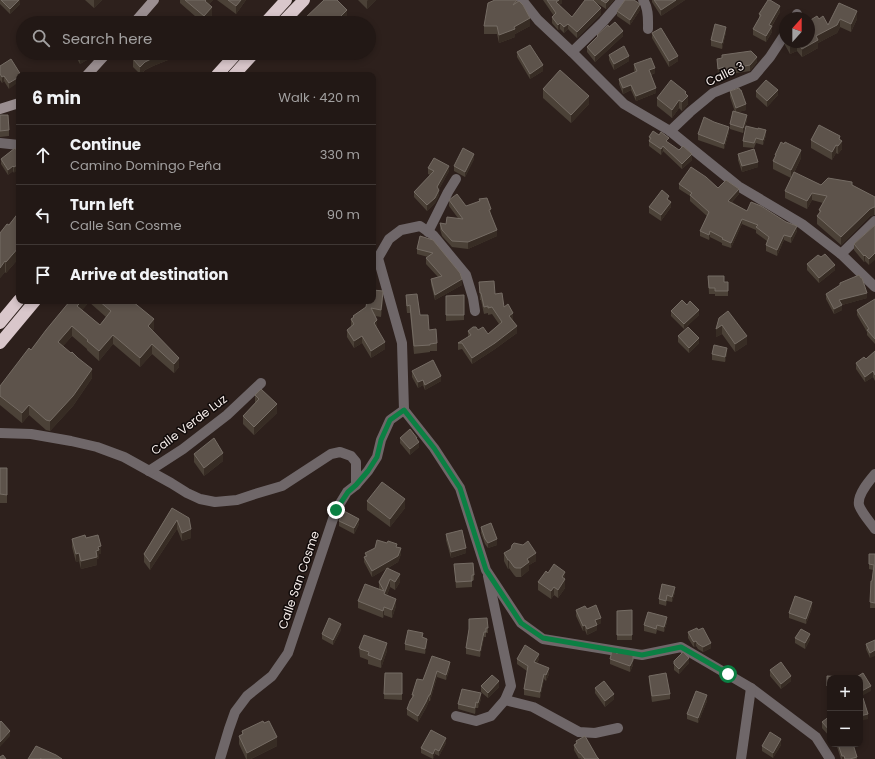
<!DOCTYPE html>
<meta charset="utf-8">
<style>
body{margin:0;font-family:Poppins,sans-serif;background:#2e2522;color:#f1f3f6}
.controls{position:absolute;right:12px;bottom:12px;display:grid;overflow:hidden;border-radius:8px;box-shadow:0 2px 6px #0003}
.controls button{width:36px;height:36px;display:grid;place-items:center;padding:0;border:0;border-bottom:1px solid #3f3734;background:#221815;color:#f1f3f6;font:20px sans-serif}
.compass{position:absolute;left:779px;top:12px;width:36px;height:36px;border-radius:50%;background:#221815;box-shadow:0 2px 6px #0003;rotate:21deg}
.stop{position:absolute;width:12px;height:12px;margin:-9px;border:3px solid #0b8043;border-radius:50%;background:#fff}
.stop.end{background:#0b8043;border-color:#fff;box-shadow:0 1px 4px #0008}
.list{margin:0;padding:0;list-style:none}
h2{display:flex;justify-content:space-between;align-items:center;height:52px;margin:0;padding:0 16px;font-size:17px}
h2 small{font-size:13px;font-weight:400;color:#a2a0a0}
.list li{display:grid;grid-template-columns:26px 1fr auto;gap:12px;align-items:center;box-sizing:border-box;height:60px;padding:0 16px;border-top:1px solid #3f3734}
.list b{display:block;font-size:15px;white-space:nowrap}
.list p{margin:0;font-size:13px;white-space:nowrap;color:#a2a0a0}
.list em{font-size:13px;font-style:normal;color:#a2a0a0}
.icon{flex:none;width:22px;height:22px;fill:none;stroke:currentColor;stroke-width:2;stroke-linecap:round;stroke-linejoin:round}
.map{position:relative;flex:none;width:875px;height:759px;overflow:hidden}
.search{position:absolute;background:#221815;box-shadow:0 2px 6px #0003;left:16px;top:16px;width:360px;height:44px;display:flex;align-items:center;gap:10px;box-sizing:border-box;padding:0 14px;border-radius:22px;color:#a2a0a0;font-size:15px}
.panel{position:absolute;background:#221815;box-shadow:0 2px 6px #0003;left:16px;top:72px;width:360px;height:232px;border-radius:8px}
.map>svg:first-child{display:block}
</style>
<div class="map">
<svg width="875" height="759" viewBox="0 0 875 759">
<rect width="100%" height="100%" fill="#2d201c"/>
<g fill="none" stroke-linecap="round" stroke-linejoin="round">
<!-- street -->
<g stroke="#6f6769" stroke-width="10">
<polyline points="522,0 538,20 572,52 624,104 670,131 738,186 802,224 841,254 875,287"/>
<path d="M643,0C649,8 648,20 648,29"/>
<polyline points="795,18 797,14"/>
<polyline points="572,52 603,22 622,0"/>
<polyline points="670,131 690,112 713,93 754,76 770,57 785,34"/>
<polyline points="0,143 19,145"/>
<polyline points="428,232 448,192 456,179"/>
<polyline points="841,254 875,221"/>
<polyline points="404,410 434,448 460,488 486,570 521,623 543,639 642,655 681,647 751,688 816,737 830,759"/>
<polyline points="404,410 402,343 378,258 389,239 401,230 420,226 433,235 466,275 473,298 475,311"/>
<polyline points="0,433 31,434 71,441 97,447 124,457 171,483 187,493 200,499 215,502 237,500 255,494 282,486 331,454 340,452 351,456 356,462 356,485"/>
<polyline points="149,471 183,449 227,415 261,383"/>
<path d="M875,474C869,481 857,495 859,505C861,512 870,522 875,529"/>
<polyline points="505,700 533,707 579,732 595,733 618,728"/>
<polyline points="456,716 476,721 491,716 505,700 511,686 488,576"/>
<polyline points="220,759 229,729 235,712 247,696 272,676 288,653 336,510 347,492 356,485 368,471 377,457 381,440 390,420 404,410"/>
<polyline points="741,759 751,688"/>
</g>
<!-- secondary -->
<g stroke="#9a8e90" stroke-width="10">
<polyline points="134,23 154,0"/>
<polyline points="87,75 107,53"/>
<polyline points="0,109 19,103"/>
</g>
<!-- highway -->
<g stroke="#d9c7cb" stroke-width="12">
<polyline points="265,23 286,0"/>
<polyline points="282,23 304,0"/>
<polyline points="217,75 237,53"/>
<polyline points="234,75 254,53"/>
<polyline points="0,323 19,300"/>
<polyline points="0,343 35,301"/>
</g>
</g>
<!-- wall -->
<g fill="#4b4137" fill-rule="evenodd">
<polygon points="0,0 20,0 20,4 10,14 0,4"/>
<polygon points="85,0 102,0 94,8"/>
<polygon points="180,0 213,0 209,4 212,15 205,23 203,23 180,3"/>
<polygon points="217,0 246,0 236,14"/>
<polygon points="358,0 376,0 367,9"/>
<polygon points="517,0 517,2 530,26 515,34 515,37 499,43 497,34 484,34 484,26"/>
<polygon points="543,0 562,0 562,3 559,5 572,17 585,0 614,0 606,9 595,2 601,14 577,38 568,29 564,33 560,29 558,30 552,23 552,17 554,16"/>
<polygon points="652,0 685,0 661,16 652,2"/>
<polygon points="839,3 857,19 851,32 840,27 837,33 818,43 818,48 802,57 797,51 790,54 785,45 785,42 809,42 819,19 828,25"/>
<polygon points="640,10 630,25 617,16 617,11"/>
<polygon points="780,12 772,26 772,32 766,42 753,35 753,29 759,18 759,14"/>
<polygon points="609,27 623,36 595,62 587,52 587,47 597,37 597,35"/>
<polygon points="726,32 722,49 711,46 711,40"/>
<polygon points="652,33 678,61 669,67 652,38"/>
<polygon points="517,52 543,71 530,79 517,57"/>
<polygon points="75,53 94,53 94,56 80,64 75,55"/>
<polygon points="178,53 178,56 153,66 145,70 141,75 133,67 133,59"/>
<polygon points="609,55 629,61 614,70 609,60"/>
<polygon points="11,59 9,89 4,81 2,83 0,80 0,66"/>
<polygon points="717,59 757,62 750,71 724,75 724,72 718,74"/>
<polygon points="634,64 655,73 651,75 656,93 636,101 631,90 623,94 619,84 619,79 635,72 634,70"/>
<polygon points="543,89 589,104 571,123 543,98"/>
<polygon points="730,91 746,110 738,112 747,120 743,133 730,129 730,124 735,112 730,97"/>
<polygon points="756,91 778,95 767,107 756,97"/>
<polygon points="686,94 688,104 682,111 679,108 672,118 657,106 657,98"/>
<polygon points="0,115 9,130 9,136 0,137"/>
<polygon points="729,132 724,149 698,140 698,134"/>
<polygon points="766,135 763,145 756,143 754,148 743,147 743,141"/>
<polygon points="649,137 669,143 692,160 682,169 663,151 661,155 649,146"/>
<polygon points="811,140 840,140 842,149 838,154 836,153 832,160 811,148"/>
<polygon points="15,148 14,173 13,171 8,175 1,164 1,159"/>
<polygon points="738,154 758,167 742,172 738,160"/>
<polygon points="775,155 801,158 794,173 821,185 852,185 875,197 875,215 874,215 870,216 841,245 817,224 817,216 819,213 819,210 823,203 812,200 807,209 785,198 785,191 791,178 773,169 773,161 775,156"/>
<polygon points="474,159 465,177 454,171 454,166"/>
<polygon points="428,168 449,171 439,189 439,195 435,203 427,211 414,197 414,192 430,175 428,174"/>
<polygon points="679,184 718,188 739,194 732,202 747,211 797,231 791,243 784,240 777,256 766,251 766,245 767,241 756,233 756,230 742,224 731,248 722,245 722,243 710,237 709,240 700,236 700,231 707,216 690,201 690,196 679,189"/>
<polygon points="479,199 491,216 497,236 468,249 452,247 442,236 440,229 440,223 446,224 458,218 449,206 449,200 466,206 479,202"/>
<polygon points="669,200 671,207 661,221 649,213 649,207"/>
<polygon points="19,212 19,258 6,273 5,272 0,278 9,225"/>
<polygon points="875,225 869,265 865,261 864,262 854,250 854,244"/>
<polygon points="420,236 462,285 435,300 431,284 431,279 438,277 426,264 426,258 428,257 417,254 417,249"/>
<polygon points="821,257 835,270 819,283 807,270 807,264"/>
<polygon points="708,276 724,282 728,282 728,296 715,296 715,294 709,294"/>
<polygon points="479,282 495,294 513,320 517,333 495,349 472,364 462,349 458,350 458,343 468,337 468,331 478,330 488,334 499,324 492,314 488,315 488,313 484,314 481,300 480,300"/>
<polygon points="840,283 867,298 842,305 842,310 834,314 826,299 826,294 840,286"/>
<polygon points="406,295 429,330 437,343 437,351 430,351 430,352 414,354 410,313 407,313 406,303"/>
<polygon points="464,295 464,320 446,321 446,296"/>
<polygon points="383,299 381,317 375,316 377,328 385,349 371,358 362,343 354,348 347,337 347,330 351,327 351,319 353,318 353,316"/>
<polygon points="875,299 875,344 867,335 867,332 857,315 857,310"/>
<path d="M70,301H132L154,329L152,330L179,367L174,373L152,354L140,367L113,344L99,361L87,350V349L72,336L63,346L92,378L73,406L50,431L46,430L29,415L22,423L0,405V386L31,350ZM89,302L106,317L100,325L82,310Z"/>
<polygon points="671,311 699,315 684,329 671,316"/>
<polygon points="719,318 747,344 735,352 722,334 716,337"/>
<polygon points="678,336 699,343 689,353 678,342"/>
<polygon points="875,351 875,381 873,377 865,382 856,369 856,363 866,359"/>
<polygon points="727,353 725,362 712,360 712,354"/>
<polygon points="412,371 441,381 425,390 423,385 418,388 412,377"/>
<polygon points="255,395 277,413 254,435 243,424 243,416 255,403"/>
<polygon points="400,438 417,439 419,447 410,455 400,443"/>
<polygon points="194,454 223,461 204,476 194,462"/>
<rect x="0" y="468" width="7" height="35"/>
<polygon points="367,501 405,508 390,527 367,510"/>
<polygon points="172,508 191,538 182,541 177,529 150,570 144,562 144,554"/>
<polygon points="339,521 359,524 354,534 339,526"/>
<polygon points="481,527 497,545 488,548 485,544 481,533"/>
<polygon points="446,534 466,553 451,558 446,540"/>
<polygon points="86,538 101,554 99,554 99,558 97,559 97,565 81,569 79,561 76,562 72,547 72,539"/>
<polygon points="397,547 401,554 398,562 388,568 400,582 395,590 390,587 387,595 396,606 392,618 384,615 383,618 358,608 358,601 379,589 379,582 387,568 372,577 364,562 364,557 365,556 365,553"/>
<polygon points="504,553 536,561 529,565 529,570 521,577 516,577 514,575 509,568 508,569 504,561"/>
<polygon points="869,554 875,554 875,608 870,608 871,581 872,581 873,570 869,569"/>
<polygon points="454,564 474,575 474,580 472,581 472,587 456,588"/>
<polygon points="565,572 565,588 558,598 554,595 551,599 538,590 538,582 548,573"/>
<polygon points="675,592 672,602 667,601 666,606 659,604 659,599"/>
<polygon points="812,608 806,624 789,618 789,613"/>
<polygon points="587,609 601,623 597,625 597,630 587,635 585,630 583,631 576,616 576,610"/>
<polygon points="632,610 632,640 617,640 617,611"/>
<polygon points="469,619 488,628 488,633 486,633 486,637 484,637 480,657 466,654 466,648 469,631"/>
<polygon points="667,622 664,632 657,630 656,634 644,631 644,625"/>
<polygon points="341,630 333,645 322,639 322,634"/>
<polygon points="688,632 711,648 703,652 698,649 696,646 694,647 693,646 688,638"/>
<polygon points="423,638 427,644 425,654 405,650 405,644"/>
<polygon points="795,638 810,639 805,649 795,643"/>
<polygon points="875,640 870,658 866,649 866,644"/>
<polygon points="359,648 387,651 381,668 368,664 368,660 360,657"/>
<polygon points="432,656 450,668 446,680 437,677 430,701 429,701 426,708 418,722 407,715 407,709 412,698 412,695 423,680"/>
<polygon points="517,659 539,659 537,663 549,674 546,681 544,679 540,698 524,695 524,689 527,671 517,664"/>
<polygon points="610,659 633,665 630,672 610,664"/>
<polygon points="674,661 689,663 679,674 674,670"/>
<polygon points="770,670 791,681 781,689 770,676"/>
<polygon points="385,673 402,673 402,700 384,699"/>
<polygon points="649,676 670,694 670,699 652,702 649,681"/>
<polygon points="827,676 830,678 830,691 827,691"/>
<polygon points="481,686 499,687 488,698 481,692"/>
<polygon points="595,688 614,699 605,707 595,693"/>
<polygon points="481,699 478,708 476,708 475,714 458,709 458,704"/>
<polygon points="707,701 698,723 687,719 687,714"/>
<polygon points="830,716 830,737 822,728 822,722"/>
<polygon points="264,723 277,746 251,759 246,759 239,744 239,736 242,735 242,731"/>
<polygon points="576,741 599,759 581,759 580,758 579,759 574,750 574,745 576,743"/>
<polygon points="446,743 439,756 435,754 433,759 421,753 421,748"/>
<polygon points="836,744 854,744 853,745 857,759 841,759"/>
<polygon points="781,745 773,758 762,751 762,746"/>
</g>
<!-- shaded-wall -->
<g fill="#372c24">
<polygon points="19,0 20,0 20,4 10,14 10,9"/>
<polygon points="94,0 102,0 94,8"/>
<polygon points="206,0 213,0 205,9 205,1"/>
<polygon points="241,0 246,0 236,14 236,6"/>
<polygon points="368,0 376,0 367,9 367,1"/>
<polygon points="559,0 562,0 562,3 556,7 556,2"/>
<polygon points="609,0 614,0 606,9 606,3"/>
<polygon points="676,0 685,0 661,16 661,10"/>
<polygon points="640,4 640,10 630,25 630,20"/>
<polygon points="780,6 780,12 769,30 769,25"/>
<polygon points="212,7 212,15 205,23 204,23 204,16"/>
<polygon points="601,8 601,14 577,38 577,32"/>
<polygon points="347,10 347,18 342,23 334,23"/>
<polygon points="857,11 857,19 851,32 851,24"/>
<polygon points="530,18 530,26 515,34 515,37 499,43 499,35"/>
<polygon points="840,19 840,27 837,33 818,43 818,48 802,57 802,49 816,36"/>
<polygon points="560,23 560,29 558,30 558,25"/>
<polygon points="568,24 568,29 564,33 564,27"/>
<polygon points="772,26 772,32 766,42 766,36"/>
<polygon points="726,27 726,32 722,49 722,43"/>
<polygon points="623,31 623,36 595,62 595,56"/>
<polygon points="797,43 797,51 790,54 790,46"/>
<polygon points="90,53 94,53 94,56 80,64 80,59"/>
<polygon points="165,53 178,53 178,56 153,66 145,70 140,75 140,67 145,62 153,58"/>
<polygon points="629,56 629,61 614,70 614,64"/>
<polygon points="678,56 678,61 669,67 669,61"/>
<polygon points="757,57 757,62 750,71 750,65"/>
<polygon points="543,65 543,71 530,79 530,74"/>
<polygon points="724,67 724,72 718,74 718,69"/>
<polygon points="655,68 655,73 649,75 649,70"/>
<polygon points="4,76 4,81 2,83 2,77"/>
<polygon points="19,77 19,82 9,89 9,83"/>
<polygon points="631,85 631,90 623,94 623,88"/>
<polygon points="656,88 656,93 636,101 636,96"/>
<polygon points="778,90 778,95 767,107 767,101"/>
<polygon points="686,92 686,98 688,96 688,104 682,111 682,102 685,93"/>
<polygon points="589,96 589,104 571,123 571,115"/>
<polygon points="679,100 679,108 672,118 672,110"/>
<polygon points="746,104 746,110 736,113 736,108"/>
<polygon points="747,115 747,120 743,133 743,128"/>
<polygon points="729,127 729,132 724,149 724,144"/>
<polygon points="766,130 766,135 763,145 763,140"/>
<polygon points="840,136 840,143 842,141 842,149 838,154 838,146 839,139"/>
<polygon points="836,145 836,153 832,160 832,152"/>
<polygon points="663,146 663,151 661,155 661,149"/>
<polygon points="801,150 801,158 791,179 791,170"/>
<polygon points="474,154 474,159 465,177 465,172"/>
<polygon points="692,154 692,160 682,169 682,164"/>
<polygon points="758,162 758,167 742,172 742,166"/>
<polygon points="19,164 19,169 14,173 14,167"/>
<polygon points="13,166 13,171 8,175 8,170"/>
<polygon points="449,166 449,171 437,193 437,187"/>
<polygon points="739,189 739,194 728,206 728,201"/>
<polygon points="439,190 439,195 435,203 427,211 427,205"/>
<polygon points="812,193 812,200 807,209 807,201"/>
<polygon points="671,202 671,207 661,221 661,215"/>
<polygon points="874,207 874,215 870,216 841,245 841,237 870,209"/>
<polygon points="491,209 491,216 489,210"/>
<polygon points="742,219 742,224 731,248 731,243"/>
<polygon points="797,226 797,231 791,243 791,237"/>
<polygon points="497,230 497,236 468,249 468,242"/>
<polygon points="710,231 710,237 709,240 709,235"/>
<polygon points="784,235 784,240 777,256 777,250"/>
<polygon points="19,247 19,258 6,273 6,262"/>
<polygon points="875,253 875,260 869,265 869,259"/>
<polygon points="865,255 865,261 864,262 864,256"/>
<polygon points="5,261 5,272 0,278 0,268"/>
<polygon points="835,265 835,270 819,283 819,278"/>
<polygon points="462,279 462,285 435,300 435,295"/>
<polygon points="383,292 383,299 381,317 381,310"/>
<polygon points="867,293 867,298 842,305 842,310 834,314 834,309 839,300"/>
<polygon points="82,301 89,301 89,302 77,316 77,306"/>
<polygon points="699,310 699,315 684,329 684,324"/>
<polygon points="513,313 513,320 509,322 509,316"/>
<polygon points="154,319 154,329 148,336 148,326"/>
<polygon points="377,320 377,328 374,330 374,323"/>
<polygon points="722,325 722,334 716,337 716,329"/>
<polygon points="72,326 72,336 58,352 58,342"/>
<polygon points="517,326 517,333 495,349 472,364 472,358"/>
<polygon points="113,335 113,344 99,361 99,351"/>
<polygon points="362,336 362,343 354,348 354,341"/>
<polygon points="747,336 747,344 735,352 735,344"/>
<polygon points="699,338 699,343 689,353 689,348"/>
<polygon points="385,342 385,349 371,358 371,351"/>
<polygon points="152,344 152,354 140,367 140,358"/>
<polygon points="727,348 727,353 725,362 725,357"/>
<polygon points="179,358 179,367 174,373 174,364"/>
<polygon points="92,369 92,378 73,406 50,431 50,421"/>
<polygon points="873,371 873,377 865,382 865,377"/>
<polygon points="441,376 441,381 425,390 425,385"/>
<polygon points="423,380 423,385 418,388 418,382"/>
<polygon points="277,404 277,413 254,435 254,427"/>
<polygon points="29,405 29,415 22,423 22,413"/>
<polygon points="419,442 419,447 410,455 410,449"/>
<polygon points="223,453 223,461 204,476 204,468"/>
<polygon points="405,499 405,508 390,527 390,519"/>
<polygon points="359,519 359,524 354,534 354,528"/>
<polygon points="177,520 177,529 150,570 150,562"/>
<polygon points="191,529 191,538 182,541 182,533"/>
<polygon points="497,539 497,545 488,548 488,543"/>
<polygon points="101,546 101,554 99,554 99,558 97,559 97,565 81,569 81,561 96,551 98,547"/>
<polygon points="401,548 401,554 398,562 372,577 372,571"/>
<polygon points="466,548 466,553 451,558 451,552"/>
<polygon points="79,553 79,561 76,562 76,554"/>
<polygon points="536,553 536,561 529,565 529,570 521,577 521,568 527,559"/>
<polygon points="508,560 509,560 509,568 508,569"/>
<polygon points="565,572 565,588 558,598 558,590 562,577"/>
<polygon points="400,574 400,582 395,590 395,582"/>
<polygon points="390,579 390,587 384,602 384,594"/>
<polygon points="554,587 554,595 551,599 551,591"/>
<polygon points="675,587 675,592 672,602 672,597"/>
<polygon points="667,595 667,601 666,606 666,601"/>
<polygon points="396,599 396,606 392,618 392,610"/>
<polygon points="812,602 812,608 806,624 806,619"/>
<polygon points="384,607 384,615 383,618 383,611"/>
<polygon points="667,617 667,622 664,632 664,627"/>
<polygon points="601,618 601,623 597,625 597,630 587,635 587,629 595,620"/>
<polygon points="341,624 341,630 333,645 333,640"/>
<polygon points="585,625 585,630 583,631 583,626"/>
<polygon points="484,632 484,637 480,657 480,651"/>
<polygon points="810,634 810,639 805,649 805,643"/>
<polygon points="427,639 427,644 425,654 425,649"/>
<polygon points="696,641 696,646 694,647 694,642"/>
<polygon points="387,643 387,651 381,668 381,660"/>
<polygon points="711,643 711,648 703,652 703,647"/>
<polygon points="875,650 875,656 870,658 870,653"/>
<polygon points="539,654 539,659 534,667 534,662"/>
<polygon points="689,658 689,663 679,674 679,669"/>
<polygon points="633,660 633,665 630,672 630,666"/>
<polygon points="450,662 450,668 446,680 446,675"/>
<polygon points="549,668 549,674 546,681 546,675"/>
<polygon points="437,671 437,677 430,701 430,695"/>
<polygon points="544,674 544,679 540,698 540,692"/>
<polygon points="791,676 791,681 781,689 781,684"/>
<polygon points="499,681 499,687 488,698 488,693"/>
<polygon points="871,686 871,691 860,697 860,692"/>
<polygon points="481,693 481,699 478,708 478,703"/>
<polygon points="614,694 614,699 605,707 605,701"/>
<polygon points="429,695 429,701 426,708 418,722 418,716"/>
<polygon points="707,695 707,701 698,723 698,718"/>
<polygon points="476,702 476,708 475,714 475,708"/>
<polygon points="868,714 868,719 860,721 860,716"/>
<polygon points="10,731 10,736 0,747 0,742"/>
<polygon points="277,737 277,746 251,759 247,759 247,753"/>
<polygon points="446,738 446,743 439,756 439,751"/>
<polygon points="781,739 781,745 773,758 773,753"/>
<polygon points="435,749 435,754 433,759 433,754"/>
<rect x="842" y="756" width="2" height="3"/>
</g>
<!-- building -->
<g fill="#5d534b" stroke="#756c64">
<polygon points="1,0 19,0 10,9"/>
<polygon points="185,0 206,0 205,1 212,7 204,16"/>
<polygon points="228,0 241,0 236,6"/>
<polygon points="324,0 337,0 347,10 334,23 306,23 303,20"/>
<polygon points="495,0 517,0 513,5 519,1 523,5 530,18 514,27 515,29 499,35 497,26 484,26 488,3"/>
<polygon points="547,0 559,0 556,2 572,17 585,0 593,0 601,8 577,32 568,24 564,27 560,23 558,25 552,17 556,13"/>
<polygon points="601,0 609,0 606,3"/>
<polygon points="625,0 634,0 640,4 630,20 617,11"/>
<polygon points="654,0 676,0 661,10"/>
<polygon points="768,0 770,0 780,6 769,25 772,26 766,36 753,29 761,15 759,14"/>
<polygon points="839,3 857,11 851,24 840,19 837,25 816,36 818,40 802,49 797,43 790,46 788,42 809,42 809,21 817,16 819,19 823,16 828,25"/>
<polygon points="615,22 623,31 595,56 587,47 598,36 597,35 608,25 609,27"/>
<polygon points="715,24 726,27 722,43 711,40"/>
<polygon points="661,28 678,56 669,61 652,33"/>
<polygon points="530,45 543,65 530,74 517,52"/>
<polygon points="624,46 629,56 614,64 609,55"/>
<polygon points="751,51 757,57 750,65 724,70 724,67 718,69 717,59 722,58 722,55"/>
<polygon points="77,53 90,53 80,59"/>
<polygon points="140,53 165,53 153,58 145,62 140,67 133,59"/>
<polygon points="651,58 655,68 649,70 656,88 636,96 631,85 623,88 619,79 637,71 634,64"/>
<polygon points="11,59 21,75 19,75 19,77 9,83 4,76 2,77 0,74 0,66"/>
<polygon points="560,70 589,96 571,115 543,89"/>
<polygon points="671,80 686,92 685,93 688,96 682,102 679,100 672,110 657,98"/>
<polygon points="766,80 778,90 767,101 756,91"/>
<polygon points="739,88 740,90 741,90 746,104 736,108 730,91"/>
<polygon points="733,111 747,115 743,128 730,124"/>
<polygon points="0,115 8,115 9,130 0,131"/>
<polygon points="704,117 714,122 729,127 724,144 698,134"/>
<polygon points="819,125 840,136 839,139 842,141 838,146 836,145 832,152 811,140"/>
<polygon points="746,126 758,129 758,128 766,130 763,140 756,138 754,143 743,141"/>
<polygon points="653,131 659,135 661,132 669,138 666,141 679,150 683,146 692,154 682,164 663,146 661,149 649,141 651,138 649,137"/>
<polygon points="781,142 784,144 785,142 801,150 791,170 773,161 776,155 775,155"/>
<polygon points="15,148 19,154 19,164 14,167 13,166 8,170 1,159"/>
<polygon points="463,148 474,154 465,172 454,166"/>
<polygon points="754,149 758,162 742,166 738,154"/>
<polygon points="434,158 449,166 437,187 439,190 435,198 427,205 414,192 434,171 428,168"/>
<polygon points="691,167 706,177 718,188 726,180 739,189 728,201 747,211 751,202 761,206 786,222 797,226 791,237 784,235 777,250 766,245 769,237 756,227 758,225 742,219 731,243 722,239 723,238 710,231 709,235 700,231 709,212 690,195 692,193 679,184"/>
<polygon points="794,172 821,185 828,178 852,182 852,185 875,197 875,207 874,207 870,209 841,237 817,216 821,211 819,210 827,196 812,193 807,201 785,191"/>
<polygon points="662,190 669,196 667,199 671,202 661,215 649,207"/>
<polygon points="457,194 466,206 480,201 479,199 487,198 491,209 489,210 497,230 468,242 452,241 442,230 440,223 446,224 447,217 463,219 449,200"/>
<polygon points="19,212 19,247 6,262 5,261 0,268 0,233 7,224 9,225"/>
<polygon points="875,225 875,253 869,259 865,255 864,256 854,244"/>
<polygon points="420,236 433,240 460,273 462,279 435,295 431,279 442,276 426,258 433,253 417,249"/>
<polygon points="825,254 835,265 819,278 807,264 818,255 821,257"/>
<polygon points="859,275 861,278 862,278 867,293 839,300 842,305 834,309 826,294 840,285 840,283"/>
<polygon points="708,276 724,276 724,282 728,282 728,291 715,291 715,288 709,288"/>
<polygon points="494,281 495,294 502,293 504,307 508,304 513,313 509,316 517,326 495,343 472,358 462,343 458,343 471,335 468,331 473,327 476,327 478,330 483,327 488,334 502,322 492,307 488,308 488,306 484,307 481,293 480,293 479,282"/>
<polygon points="373,290 383,291 383,292 381,310 371,308 377,320 374,323 385,342 371,351 362,336 354,341 347,330 354,324 351,319 354,317 353,316 366,307 367,301 373,301"/>
<polygon points="417,294 420,315 428,315 429,330 436,329 437,343 430,344 430,345 414,346 410,305 407,306 406,295"/>
<polygon points="464,295 464,315 446,315 446,296"/>
<polygon points="875,299 875,339 867,330 869,329 857,310"/>
<polygon points="682,300 687,305 690,301 699,310 684,324 671,311"/>
<polygon points="70,301 82,301 77,306 100,325 111,311 99,301 132,301 154,319 148,326 179,358 174,364 152,344 140,358 113,335 99,351 87,341 88,340 72,326 58,342 71,353 72,352 78,358 92,369 73,396 50,421 46,420 29,405 22,413 0,396 0,386 29,348 31,350 46,330"/>
<polygon points="728,311 747,336 735,344 722,325 716,329 719,318"/>
<polygon points="688,327 699,338 689,348 678,336"/>
<polygon points="714,345 727,348 725,357 712,354"/>
<polygon points="875,351 875,375 873,371 865,377 856,363 864,357 866,359"/>
<polygon points="433,360 441,376 425,385 423,380 418,382 412,371"/>
<polygon points="261,389 277,404 254,427 243,416 259,399 255,395"/>
<polygon points="410,429 417,438 416,438 419,442 410,449 400,438"/>
<polygon points="214,438 223,453 204,468 194,454"/>
<polygon points="0,468 7,468 7,495 0,494"/>
<polygon points="382,482 405,499 390,519 367,501"/>
<polygon points="172,508 189,518 191,529 182,533 177,520 150,562 144,554"/>
<polygon points="344,511 359,519 354,528 339,521"/>
<polygon points="491,523 497,539 488,543 485,539 481,527"/>
<polygon points="462,530 466,548 451,552 446,534"/>
<polygon points="85,535 86,538 98,535 101,546 98,547 99,550 96,551 97,557 81,561 79,553 76,554 72,539"/>
<polygon points="377,540 387,543 388,541 397,544 396,547 401,548 398,556 372,571 364,557 367,556 365,553 375,548"/>
<polygon points="528,541 536,553 527,559 529,562 521,568 516,568 514,567 509,560 508,560 504,553 511,549 512,545 514,543 523,545"/>
<polygon points="869,554 875,554 875,603 870,602 871,581 872,581 874,565 869,564"/>
<polygon points="473,563 474,575 472,575 472,581 456,582 454,564"/>
<polygon points="554,564 565,572 562,577 565,579 558,590 554,587 551,591 538,582 546,571 548,573"/>
<polygon points="387,568 400,574 395,582 390,579 384,594 396,599 392,610 384,607 383,611 358,601 365,584 384,591 379,582"/>
<polygon points="662,584 675,587 672,597 667,595 666,601 659,599"/>
<polygon points="795,596 812,602 806,619 789,613"/>
<polygon points="596,605 601,618 595,620 597,625 587,629 585,625 583,626 576,610 585,606 587,609"/>
<polygon points="632,610 632,635 617,635 617,611"/>
<polygon points="648,612 667,617 664,627 657,625 656,629 644,625"/>
<polygon points="329,618 341,624 333,640 322,634"/>
<polygon points="487,618 488,628 486,628 486,632 484,632 480,651 466,648 469,629 469,619"/>
<polygon points="697,628 698,630 703,628 711,643 703,647 698,644 696,641 694,642 693,641 688,632"/>
<polygon points="801,629 810,634 805,643 795,638"/>
<polygon points="408,630 423,633 422,637 427,639 425,649 405,644"/>
<polygon points="364,635 387,643 381,660 368,655 369,652 360,649 360,648 359,648"/>
<polygon points="875,640 875,650 870,653 866,644"/>
<polygon points="525,645 539,654 534,662 549,668 546,675 544,674 540,692 524,689 528,666 517,659"/>
<polygon points="612,651 617,652 617,654 617,652 633,655 633,660 630,666 610,659"/>
<polygon points="683,652 689,658 679,669 674,664 674,661"/>
<polygon points="432,656 450,662 446,675 437,671 430,695 429,695 426,702 418,716 407,709 410,701 414,695 412,695 417,679 423,680"/>
<polygon points="781,662 791,676 781,684 770,670"/>
<polygon points="385,673 402,673 402,694 384,694"/>
<polygon points="666,673 670,694 652,696 649,676"/>
<polygon points="863,673 871,686 860,692 860,678 855,678"/>
<polygon points="492,675 499,681 488,693 481,686"/>
<polygon points="827,676 846,677 846,678 830,678 830,686 827,686"/>
<polygon points="604,681 614,694 605,701 595,688"/>
<polygon points="462,689 481,693 478,703 476,702 475,708 458,704"/>
<polygon points="696,691 707,695 698,718 687,714"/>
<polygon points="863,698 868,714 860,716 860,699"/>
<polygon points="830,716 830,731 822,722"/>
<polygon points="1,721 10,731 0,742 0,722"/>
<polygon points="263,721 264,723 269,721 277,737 247,753 239,736 243,734 242,731"/>
<polygon points="431,730 446,738 439,751 435,749 433,754 421,748"/>
<polygon points="770,732 781,739 773,753 762,746"/>
<polygon points="585,736 597,757 599,759 585,759 580,753 579,753 574,745 577,743 576,741"/>
<polygon points="838,744 853,744 857,757 850,759 845,759 844,756 842,756"/>
<polygon points="36,746 56,755 62,759 41,759 41,758 40,759 28,759"/>
<polygon points="3,755 6,759 0,759 0,757"/>
</g>
<g fill="none" stroke-linecap="round" stroke-linejoin="round">
<!-- route -->
<polyline stroke="#0b8043" stroke-width="5" points="336,510 348,492 356,485 368,471 377,457 381,440 390,420 404,410 434,448 460,488 486,570 521,623 543,638 642,655 681,647 728,674"/>
</g>
<g text-anchor="middle" stroke-width="3" stroke-linejoin="round" paint-order="stroke">
<!-- street labels -->
<g font-size="12" fill="#f6edea" stroke="#110b0a">
<text transform="translate(725 74) rotate(-26)" y="4">Calle 3</text>
<text transform="translate(189 425) rotate(-37)" y="4">Calle Verde Luz</text>
<text transform="translate(299 580) rotate(-71)" y="4">Calle San Cosme</text>
</g>
</g>
</svg>
<div class="controls">
<button>+</button>
<button>−</button>
</div>
<svg class="compass" viewBox="-18 -18 36 36"><path d="M0-13l5 13h-10z" fill="#e53935"/><path d="M0 13l5-13h-10z" fill="#a2a0a0"/></svg>
<div class="stop" style="left:728px;top:674px"></div>
<div class="stop end" style="left:336px;top:510px"></div>
<div class="search"><svg class="icon" aria-label="search" viewBox="0 0 24 24"><circle cx="10" cy="10" r="6"/><path d="M15 15l6 6"/></svg>Search here</div>
<section class="panel">
<h2>6 min<small>Walk · 420 m</small></h2>
<ul class="list">
<li><svg class="icon" aria-label="ahead" viewBox="0 0 24 24"><path d="M12 20V5M6 11l6-6 6 6"/></svg><div><b>Continue</b><p>Camino Domingo Peña</p></div><em>330 m</em></li>
<li><svg class="icon" aria-label="left" viewBox="0 0 24 24"><path d="M17 20v-9H6M10 6l-5 5 5 5"/></svg><div><b>Turn left</b><p>Calle San Cosme</p></div><em>90 m</em></li>
<li><svg class="icon" aria-label="arrive" viewBox="0 0 24 24"><path d="M6 21V4h12l-3 4 3 4H6"/></svg><div><b>Arrive at destination</b></div></li>
</ul>
</section>
</div>
